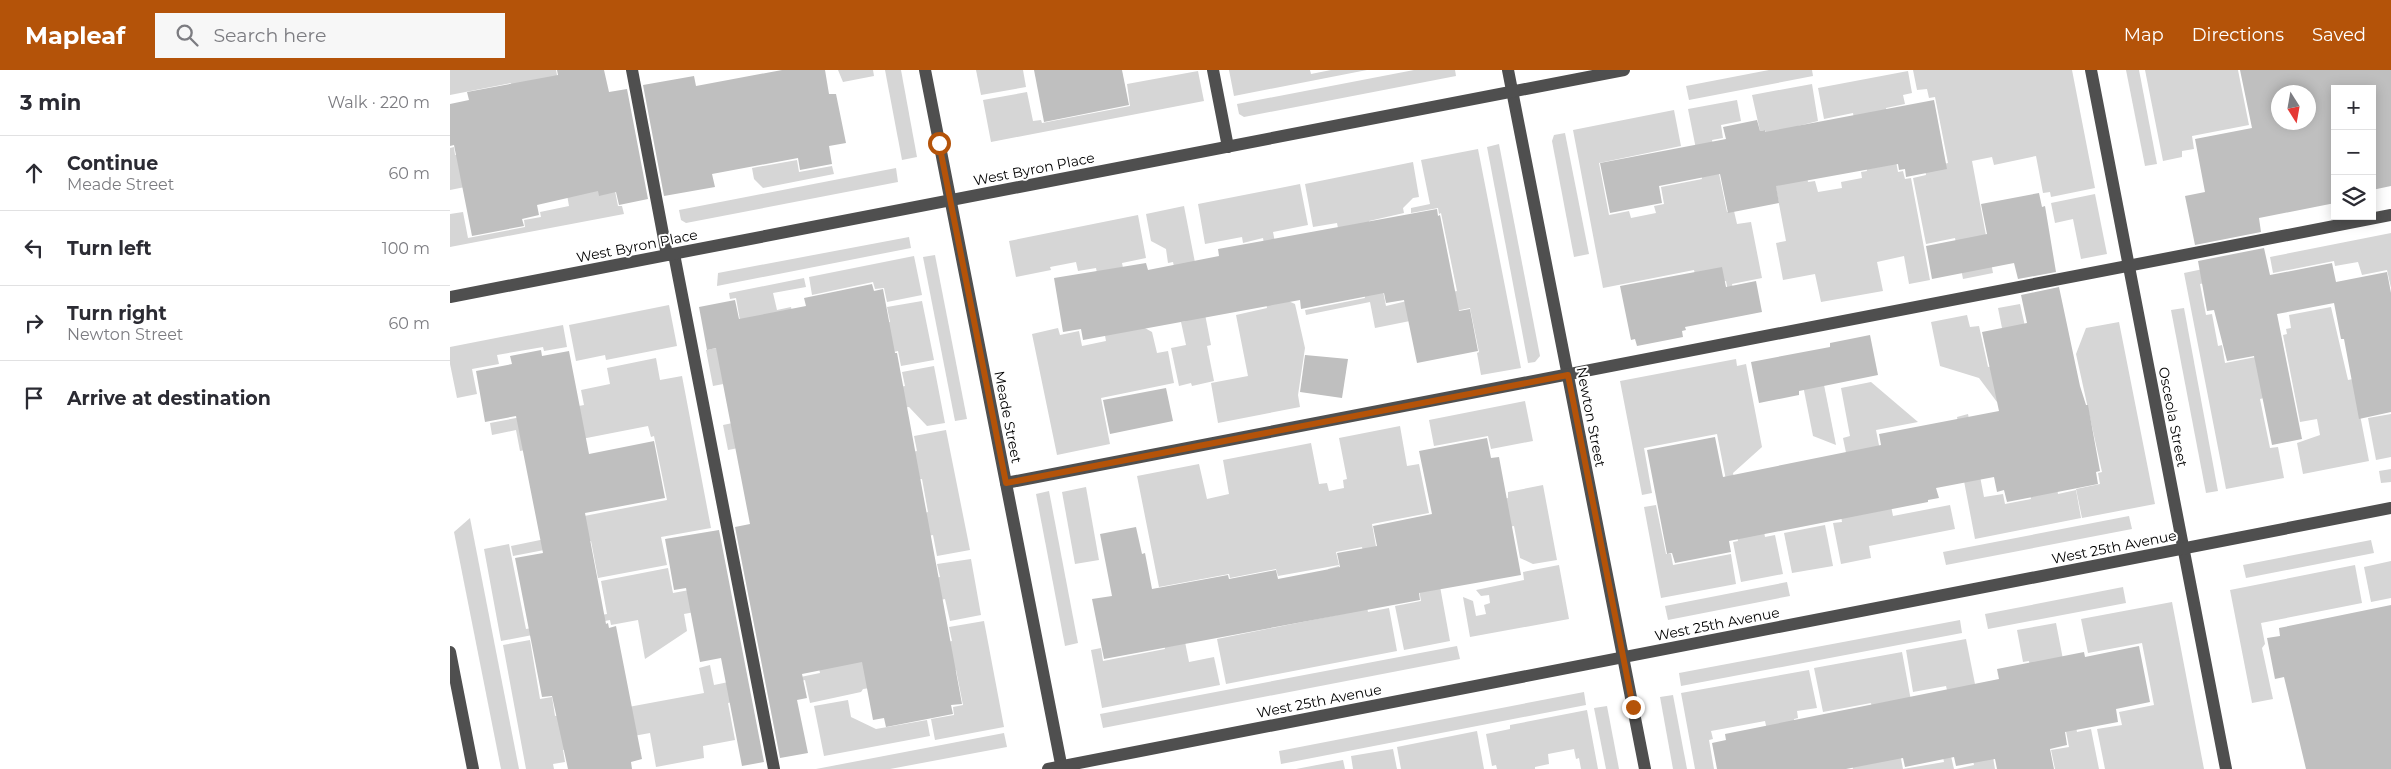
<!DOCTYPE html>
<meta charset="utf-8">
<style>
body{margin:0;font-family:Montserrat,sans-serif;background:#f7f7f7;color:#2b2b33}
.controls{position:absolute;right:15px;top:15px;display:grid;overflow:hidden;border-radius:0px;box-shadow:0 2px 12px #0003}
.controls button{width:45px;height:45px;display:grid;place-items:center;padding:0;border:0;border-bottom:1px solid #e1e1e2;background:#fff;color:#2b2b33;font:25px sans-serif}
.compass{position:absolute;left:1821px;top:15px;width:45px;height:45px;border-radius:50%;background:#fff;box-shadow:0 2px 12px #0003;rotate:169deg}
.stop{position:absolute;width:15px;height:15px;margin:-11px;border:4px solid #b45309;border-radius:50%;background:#fff}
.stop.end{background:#b45309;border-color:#fff;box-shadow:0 1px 5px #0008}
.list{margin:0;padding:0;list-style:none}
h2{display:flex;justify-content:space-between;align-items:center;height:65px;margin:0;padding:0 20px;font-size:21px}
h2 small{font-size:16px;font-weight:400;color:#7c7c81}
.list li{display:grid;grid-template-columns:32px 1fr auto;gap:15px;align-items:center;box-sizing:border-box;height:75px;padding:0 20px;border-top:1px solid #e1e1e2}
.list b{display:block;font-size:19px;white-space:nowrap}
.list p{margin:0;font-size:16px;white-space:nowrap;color:#7c7c81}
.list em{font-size:16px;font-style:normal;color:#7c7c81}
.icon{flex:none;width:28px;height:28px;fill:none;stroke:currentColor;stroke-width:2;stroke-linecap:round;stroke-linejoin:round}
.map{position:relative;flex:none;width:1941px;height:699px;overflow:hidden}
header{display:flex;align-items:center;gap:30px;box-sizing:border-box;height:70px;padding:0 25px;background:#b45309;color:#fff}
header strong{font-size:24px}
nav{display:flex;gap:28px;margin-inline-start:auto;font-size:18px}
.search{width:350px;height:45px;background:#f7f7f7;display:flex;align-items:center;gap:12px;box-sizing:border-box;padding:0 18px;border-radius:0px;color:#7c7c81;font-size:19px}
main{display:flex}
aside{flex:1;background:#fff}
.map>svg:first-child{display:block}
</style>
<header>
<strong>Mapleaf</strong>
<div class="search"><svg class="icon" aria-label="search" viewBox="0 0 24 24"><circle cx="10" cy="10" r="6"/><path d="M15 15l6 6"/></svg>Search here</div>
<nav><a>Map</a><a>Directions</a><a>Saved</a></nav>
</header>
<main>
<aside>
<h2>3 min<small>Walk · 220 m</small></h2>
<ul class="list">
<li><svg class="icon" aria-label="ahead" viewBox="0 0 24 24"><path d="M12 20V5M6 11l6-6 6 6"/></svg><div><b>Continue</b><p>Meade Street</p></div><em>60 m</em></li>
<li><svg class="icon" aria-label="left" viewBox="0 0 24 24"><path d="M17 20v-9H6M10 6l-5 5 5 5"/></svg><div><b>Turn left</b></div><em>100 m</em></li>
<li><svg class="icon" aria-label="right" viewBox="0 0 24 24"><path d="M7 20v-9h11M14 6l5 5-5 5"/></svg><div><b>Turn right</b><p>Newton Street</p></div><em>60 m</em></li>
<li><svg class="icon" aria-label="arrive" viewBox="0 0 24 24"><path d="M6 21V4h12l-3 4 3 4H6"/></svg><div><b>Arrive at destination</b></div></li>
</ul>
</aside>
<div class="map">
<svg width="1941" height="699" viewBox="0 0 1941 699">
<rect width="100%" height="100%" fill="#fff"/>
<!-- green -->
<g fill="#d6d6d6">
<polygon points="0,0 106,0 118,63 62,20 61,13 0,25"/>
<polygon points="388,0 423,0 424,6 393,12"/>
<polygon points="435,0 451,0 467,87 452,90"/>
<polygon points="526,0 573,0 576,17 531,25"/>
<polygon points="779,0 860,0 861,4 881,0 917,0 784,26"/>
<polygon points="964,0 1005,0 1006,6 794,47 789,44 787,34"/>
<polygon points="1319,0 1362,0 1363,6 1239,30 1236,16"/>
<polygon points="1463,0 1622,0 1645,118 1601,127 1600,122 1593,123 1586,86 1544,95 1542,87 1522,91 1543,203 1513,209 1505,168 1476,174 1463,108 1476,105 1475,98 1498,93 1485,27 1479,28 1477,19 1467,20"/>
<polygon points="1676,0 1689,0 1707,94 1695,96"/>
<polygon points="1695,0 1788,0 1799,55 1742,66 1744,79 1732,81 1732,87 1713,91"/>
<polygon points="748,1 754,31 541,72 533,30 577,22 583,51 591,50 592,53 680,36 677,14"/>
<polygon points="1458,1 1462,23 1453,25 1455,34 1436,38 1448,102 1453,101 1455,109 1461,108 1480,210 1459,214 1454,186 1427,192 1433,221 1371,232 1365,204 1333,210 1326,173 1336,171 1315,60 1310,61 1302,25 1362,14 1368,51 1348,56 1358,112 1365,111 1368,122 1392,118 1391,112 1412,108 1411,102 1417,101 1407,49 1404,49 1403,43 1374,49 1368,18"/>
<polygon points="1287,30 1291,51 1271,55 1273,68 1262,70 1277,142 1284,141 1287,154 1301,152 1312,208 1282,214 1288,245 1283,246 1276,211 1248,217 1244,200 1153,218 1123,60 1224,40 1231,76 1149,93 1159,145 1179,141 1181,148 1206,143 1204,136 1214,134 1211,117 1252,109 1238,39"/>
<polygon points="1115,63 1139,184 1124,187 1102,71 1104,65"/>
<polygon points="1049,74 1090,286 1085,292 1078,293 1037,77"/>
<polygon points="4,77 5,85 19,82 15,117 0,120 0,78"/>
<polygon points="1028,79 1071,298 1031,305 1027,283 1029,282 1020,238 967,249 963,230 1007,221 991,143 989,144 988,138 961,143 961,138 980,134 971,90"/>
<polygon points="347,90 349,102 382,96 384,104 313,118 304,109 302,98"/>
<polygon points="963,92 969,127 963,128 953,138 954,143 919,151 936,236 961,230 965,250 925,258 920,232 856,245 855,240 915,228 908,191 895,193 887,153 863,157 855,114"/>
<polygon points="446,98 448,112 236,153 231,150 229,140"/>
<polygon points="161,101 168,136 172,136 174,144 0,177 0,144 13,142 18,168 75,157 74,150 91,147 90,142 119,136 113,102"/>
<polygon points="850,114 858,155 823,162 836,230 845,234 855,278 848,325 850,337 768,353 761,313 798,306 786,245 817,238 815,228 824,226 813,168 793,173 792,167 755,174 748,134"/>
<polygon points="1645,124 1657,184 1631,189 1623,149 1605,153 1601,133"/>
<polygon points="734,136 761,275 757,276 764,311 742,316 741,313 729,316 721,278 736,275 731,252 736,251 723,192 718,193 716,179 701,171 696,144"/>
<polygon points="688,145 696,188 672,193 684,252 702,262 707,283 718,281 724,313 651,328 660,374 607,385 582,264 608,258 610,265 629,261 632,276 656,271 653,255 657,254 646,198 628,201 626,192 600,197 601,200 566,207 559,171"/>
<polygon points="1941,163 1941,218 1937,200 1912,205 1908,192 1885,196 1884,191 1823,203 1820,187"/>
<polygon points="459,167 461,178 267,216 268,203"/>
<polygon points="485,185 517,349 505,351 473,187"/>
<polygon points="464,186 472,225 437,232 434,218 425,219 423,212 362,225 359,207"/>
<polygon points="1758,198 1760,212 1750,214 1756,245 1762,244 1768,276 1772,275 1775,293 1806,287 1814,328 1810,329 1820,378 1828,377 1834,408 1776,419 1734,203"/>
<polygon points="354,208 356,217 323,223 327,240 341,237 348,270 346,367 278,380 273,355 317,346 309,307 263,316 256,280 294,273 286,228 280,229 279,223"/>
<polygon points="472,231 484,290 451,296 448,281 439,283 431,254 440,252 437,237"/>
<polygon points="1570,234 1579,274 1574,334 1547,332 1529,308 1490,296 1481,252 1517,245 1520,257 1529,256 1538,297 1559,293 1548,238"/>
<polygon points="219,235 227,276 156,290 155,285 126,291 119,255"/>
<polygon points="1881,237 1898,310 1903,309 1919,391 1853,404 1847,373 1870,365 1867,349 1850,352 1833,265 1837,264 1836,259 1841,258 1839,245"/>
<polygon points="1734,238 1768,421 1756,423 1721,240"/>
<polygon points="1669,252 1705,434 1632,448 1626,419 1650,414 1648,403 1652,402 1626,284 1636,258"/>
<polygon points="113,255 117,277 94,281 93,277 47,285 49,294 22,299 27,324 7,328 0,294 0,277"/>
<polygon points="206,288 210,310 232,306 261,458 211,467 217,495 148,508 141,471 63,486 61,476 100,468 98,453 217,430 204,366 201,367 198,356 70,381 66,360 42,365 40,353 134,335 131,320 160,314 157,298"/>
<polygon points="1286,289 1287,296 1296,294 1312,377 1283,403 1294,460 1313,456 1315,467 1325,465 1333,504 1291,512 1283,472 1288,471 1267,364 1194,378 1202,423 1192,425 1170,311"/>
<polygon points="1349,295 1373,310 1386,375 1363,366"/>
<polygon points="484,296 495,353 477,356 459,337 445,339 445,318 455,316 452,302"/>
<polygon points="1421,312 1468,352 1426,360 1443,446 1500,435 1505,459 1419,476 1421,488 1391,494 1383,453 1392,452 1390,440 1407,436 1393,368 1400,366 1391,318"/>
<polygon points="1075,331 1083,371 1041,379 1038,366 984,376 979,350"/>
<polygon points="1518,344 1534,427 1553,424 1555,434 1581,429 1579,418 1606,412 1608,424 1626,420 1631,448 1525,469 1510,390 1515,389 1507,347"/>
<polygon points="1941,344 1941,387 1926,390 1918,348"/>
<polygon points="950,356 957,396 969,394 979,443 922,454 928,488 915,490 912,477 886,482 889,495 828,506 826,499 780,508 779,504 709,517 687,406 749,394 757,429 779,424 773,390 861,373 869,414 877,413 879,421 894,418 893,410 897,409 889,368"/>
<polygon points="496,360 520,480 487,486 483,465 467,468 468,445 478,442 472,409 463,410 458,383 467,381 464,366"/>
<polygon points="1941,399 1941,412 1931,413 1929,401"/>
<polygon points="1093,415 1107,490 1083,494 1070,488 1064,456 1010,466 1009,438 1058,428 1058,422"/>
<polygon points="636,417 649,490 625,494 612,422"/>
<polygon points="599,421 628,573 615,576 586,424"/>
<polygon points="1206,435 1216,484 1221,484 1223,495 1281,484 1286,514 1211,528 1194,437"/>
<polygon points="1679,446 1682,459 1496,495 1493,482"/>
<polygon points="20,448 69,699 51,699 4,462"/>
<polygon points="1375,455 1383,496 1342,503 1334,463"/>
<polygon points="960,467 989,511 1000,571 954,580 945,536 971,531"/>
<polygon points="1921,470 1924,483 1796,508 1793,495"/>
<polygon points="59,474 76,559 157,544 151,511 218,498 223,523 272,514 276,536 234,544 237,561 195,589 188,550 161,555 160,550 51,571 34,479"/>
<polygon points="521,489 531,545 500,551 495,529 419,543 481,509 490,507 487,494"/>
<polygon points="1941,491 1941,528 1921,532 1914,497"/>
<polygon points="1109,495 1119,549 1020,567 1013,527 1023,531 1026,546 1036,544 1034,535 1040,533 1039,525 1031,526 1026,520 1074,510 1073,502"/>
<polygon points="1905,495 1912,533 1811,553 1815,574 1812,578 1823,629 1802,633 1780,520"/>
<polygon points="889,496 897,536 916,533 918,542 939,538 947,581 776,614 767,569 887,545 878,499"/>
<polygon points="1337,512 1340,526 1218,550 1215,536"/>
<polygon points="724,516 739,592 764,587 770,615 652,638 641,580 651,578 653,591 715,579 704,520"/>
<polygon points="1673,517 1676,533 1538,559 1535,544"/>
<polygon points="1722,532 1754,699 1655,699 1647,659 1672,655 1669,642 1704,635 1692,573 1638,583 1631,549"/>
<polygon points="1510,550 1512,563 1231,616 1229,603"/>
<polygon points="534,551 554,657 485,670 481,649 504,645 503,637 513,635 506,600 498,602 492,573 502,571 499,557"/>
<polygon points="1606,553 1627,662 1641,659 1649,699 1605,699 1601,680 1619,677 1604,598 1581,602 1579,591 1573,592 1567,560"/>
<polygon points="1516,569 1526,619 1499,628 1496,616 1463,622 1456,580"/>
<polygon points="80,570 90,629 102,627 105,646 170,634 176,667 113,680 115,692 103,694 104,699 76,699 53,575"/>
<polygon points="1007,576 1010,589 653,658 650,644"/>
<polygon points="365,580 422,587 427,617 413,619 411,622 360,633 355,610 332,615 331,611 370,603"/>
<polygon points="1452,582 1462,636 1429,678 1421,633 1373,642 1364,598"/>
<polygon points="260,595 264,615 293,609 296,629 278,633 285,670 253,676 254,688 206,697 200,663 178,667 173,638 254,623 249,598"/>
<polygon points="1359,600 1367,638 1347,641 1348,648 1344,649 1354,699 1318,665 1315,651 1261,661 1263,669 1259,670 1264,699 1245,699 1231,623"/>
<polygon points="1134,622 1136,635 831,694 829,681"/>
<polygon points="1223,625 1237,699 1223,699 1210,627"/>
<polygon points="398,630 401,647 426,659 477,650 480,666 374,686 364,636"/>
<polygon points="1157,636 1169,699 1156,699 1144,638"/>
<polygon points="1137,640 1148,699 1131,699 1129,688 1126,689 1124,679 1098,684 1099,694 1085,697 1085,699 1047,699 1046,695 1042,696 1036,664 1060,659 1060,655"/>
<polygon points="1027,661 1034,699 951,699 947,677"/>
<polygon points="554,663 557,677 440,699 366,699"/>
<polygon points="1539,663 1545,699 1506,699 1524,695 1518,668"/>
<polygon points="943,679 947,699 903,699 901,686"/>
<polygon points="1450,683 1453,699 1494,692 1493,687 1501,686 1504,699 1403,699 1400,686"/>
<polygon points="893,690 895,699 846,699"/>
</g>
<!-- building -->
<g fill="#bfbfbf" fill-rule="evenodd">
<polygon points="107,0 154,0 159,22 177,19 198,129 169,135 166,122 149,126 148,121 87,135 89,145 72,149 74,156 22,166 4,75 0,76 0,34 19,30 17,22 108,5"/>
<polygon points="332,0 375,0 379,24 386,24 396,73 379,76 382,94 350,100 348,88 262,104 265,117 214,126 193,15 244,6 246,16"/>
<polygon points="584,0 672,0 679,35 594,52"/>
<path d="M1790,0H1941V116L1922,120V19H1885V133L1809,148L1811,162L1745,175L1735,126L1755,122L1745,69L1802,58ZM1828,22H1858V52H1828Z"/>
<polygon points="1484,30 1497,99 1456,107 1455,99 1449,100 1448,94 1326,116 1329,133 1278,143 1270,104 1209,116 1212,133 1160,143 1150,93 1276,69 1273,57 1307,50 1310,61 1315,60 1315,62"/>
<polygon points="1589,123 1592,137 1595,136 1606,202 1568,209 1564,193 1482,209 1476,176 1537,164 1531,134"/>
<polygon points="987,139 988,146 990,145 1009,241 1020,239 1028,281 967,293 954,230 936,233 934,223 851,239 850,230 633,270 631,259 613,262 604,208 696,193 698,200 769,186 768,179"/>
<polygon points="1814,178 1820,205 1882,193 1886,212 1937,202 1941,223 1941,342 1909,349 1894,269 1891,269 1884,233 1827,244 1852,369 1822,375 1804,286 1777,291 1764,240 1757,241 1748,191"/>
<polygon points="1272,197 1276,217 1306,211 1312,242 1235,257 1236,260 1232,261 1233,267 1187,276 1185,269 1181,270 1170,216"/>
<polygon points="422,214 424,221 433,219 445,283 447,283 512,634 501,635 503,644 436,657 434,648 423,650 412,592 352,604 357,628 347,630 358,683 330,688 285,457 300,454 266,278 257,280 249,237 285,230 289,249 356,236 354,228"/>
<polygon points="1609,217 1630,316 1636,335 1638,335 1650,401 1646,402 1648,414 1557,432 1554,420 1547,422 1544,407 1486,418 1489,428 1478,430 1478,432 1279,471 1281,482 1225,493 1222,483 1217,484 1197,380 1265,367 1273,407 1431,375 1429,364 1549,341 1532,262 1577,253 1571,225"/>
<polygon points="1420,265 1428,305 1349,321 1349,325 1309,333 1301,292 1380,277 1380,273"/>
<polygon points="91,280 92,286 119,281 139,384 204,371 215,428 135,443 156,554 158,553 159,558 166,556 192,689 181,692 182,699 118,699 102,626 92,627 65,488 93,483 66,346 35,352 26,301 62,294 60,286"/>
<polygon points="855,285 898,289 892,328 850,322"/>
<polygon points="716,318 723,351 660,364 653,330"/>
<polygon points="1037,368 1041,388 1049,387 1071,505 969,523 970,530 654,589 642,529 662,526 650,464 686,457 692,484 695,483 702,519 778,505 779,509 826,500 828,509 890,497 887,483 927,476 923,456 982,444 969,381"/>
<polygon points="269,460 314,692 292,696 271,588 250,592 236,518 224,520 215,469"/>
<polygon points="1941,535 1941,699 1856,699 1834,607 1825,609 1817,568 1830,566 1829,558"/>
<polygon points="1689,576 1700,632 1666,639 1668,652 1615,662 1617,675 1600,679 1604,699 1547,699 1545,689 1506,696 1504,687 1455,697 1453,688 1396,699 1267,699 1262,673 1276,670 1275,664 1549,609 1547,599 1634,582 1635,587"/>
</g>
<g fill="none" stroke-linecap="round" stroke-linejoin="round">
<!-- minor -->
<g stroke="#4f4f4f" stroke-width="12">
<polyline points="182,0 217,185"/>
<polyline points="475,0 612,699"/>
<polyline points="763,0 778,77"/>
<polyline points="1058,0 1195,699"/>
<polyline points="1641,0 1776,699"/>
<polyline points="224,184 324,699"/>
<polyline points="0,227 1174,0"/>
<polyline points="556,413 1941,145"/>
<polyline points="0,582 23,699"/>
<polyline points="598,699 1941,438"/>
</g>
</g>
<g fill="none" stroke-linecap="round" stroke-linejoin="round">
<!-- route -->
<polyline stroke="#b45309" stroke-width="6" points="489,73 556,413 1118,305 1183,637"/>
</g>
<g text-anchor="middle" stroke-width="4" stroke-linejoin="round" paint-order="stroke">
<!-- street labels -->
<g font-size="14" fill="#000" stroke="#fff">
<text transform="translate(584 99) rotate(-11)" y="5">West Byron Place</text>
<text transform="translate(187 176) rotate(-11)" y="5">West Byron Place</text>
<text transform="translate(558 347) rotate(79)" y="5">Meade Street</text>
<text transform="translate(1141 347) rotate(79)" y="5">Newton Street</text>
<text transform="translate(1723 347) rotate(79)" y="5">Osceola Street</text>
<text transform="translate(1664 477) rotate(-11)" y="5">West 25th Avenue</text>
<text transform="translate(1267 554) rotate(-11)" y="5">West 25th Avenue</text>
<text transform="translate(869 631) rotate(-11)" y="5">West 25th Avenue</text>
</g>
</g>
</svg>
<div class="controls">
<button>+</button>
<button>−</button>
<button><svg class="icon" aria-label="layers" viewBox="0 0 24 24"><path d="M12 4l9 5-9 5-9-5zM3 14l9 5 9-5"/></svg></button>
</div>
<svg class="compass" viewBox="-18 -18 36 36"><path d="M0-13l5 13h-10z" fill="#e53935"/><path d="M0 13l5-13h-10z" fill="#7c7c81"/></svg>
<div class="stop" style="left:489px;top:73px"></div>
<div class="stop end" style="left:1183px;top:637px"></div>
</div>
</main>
